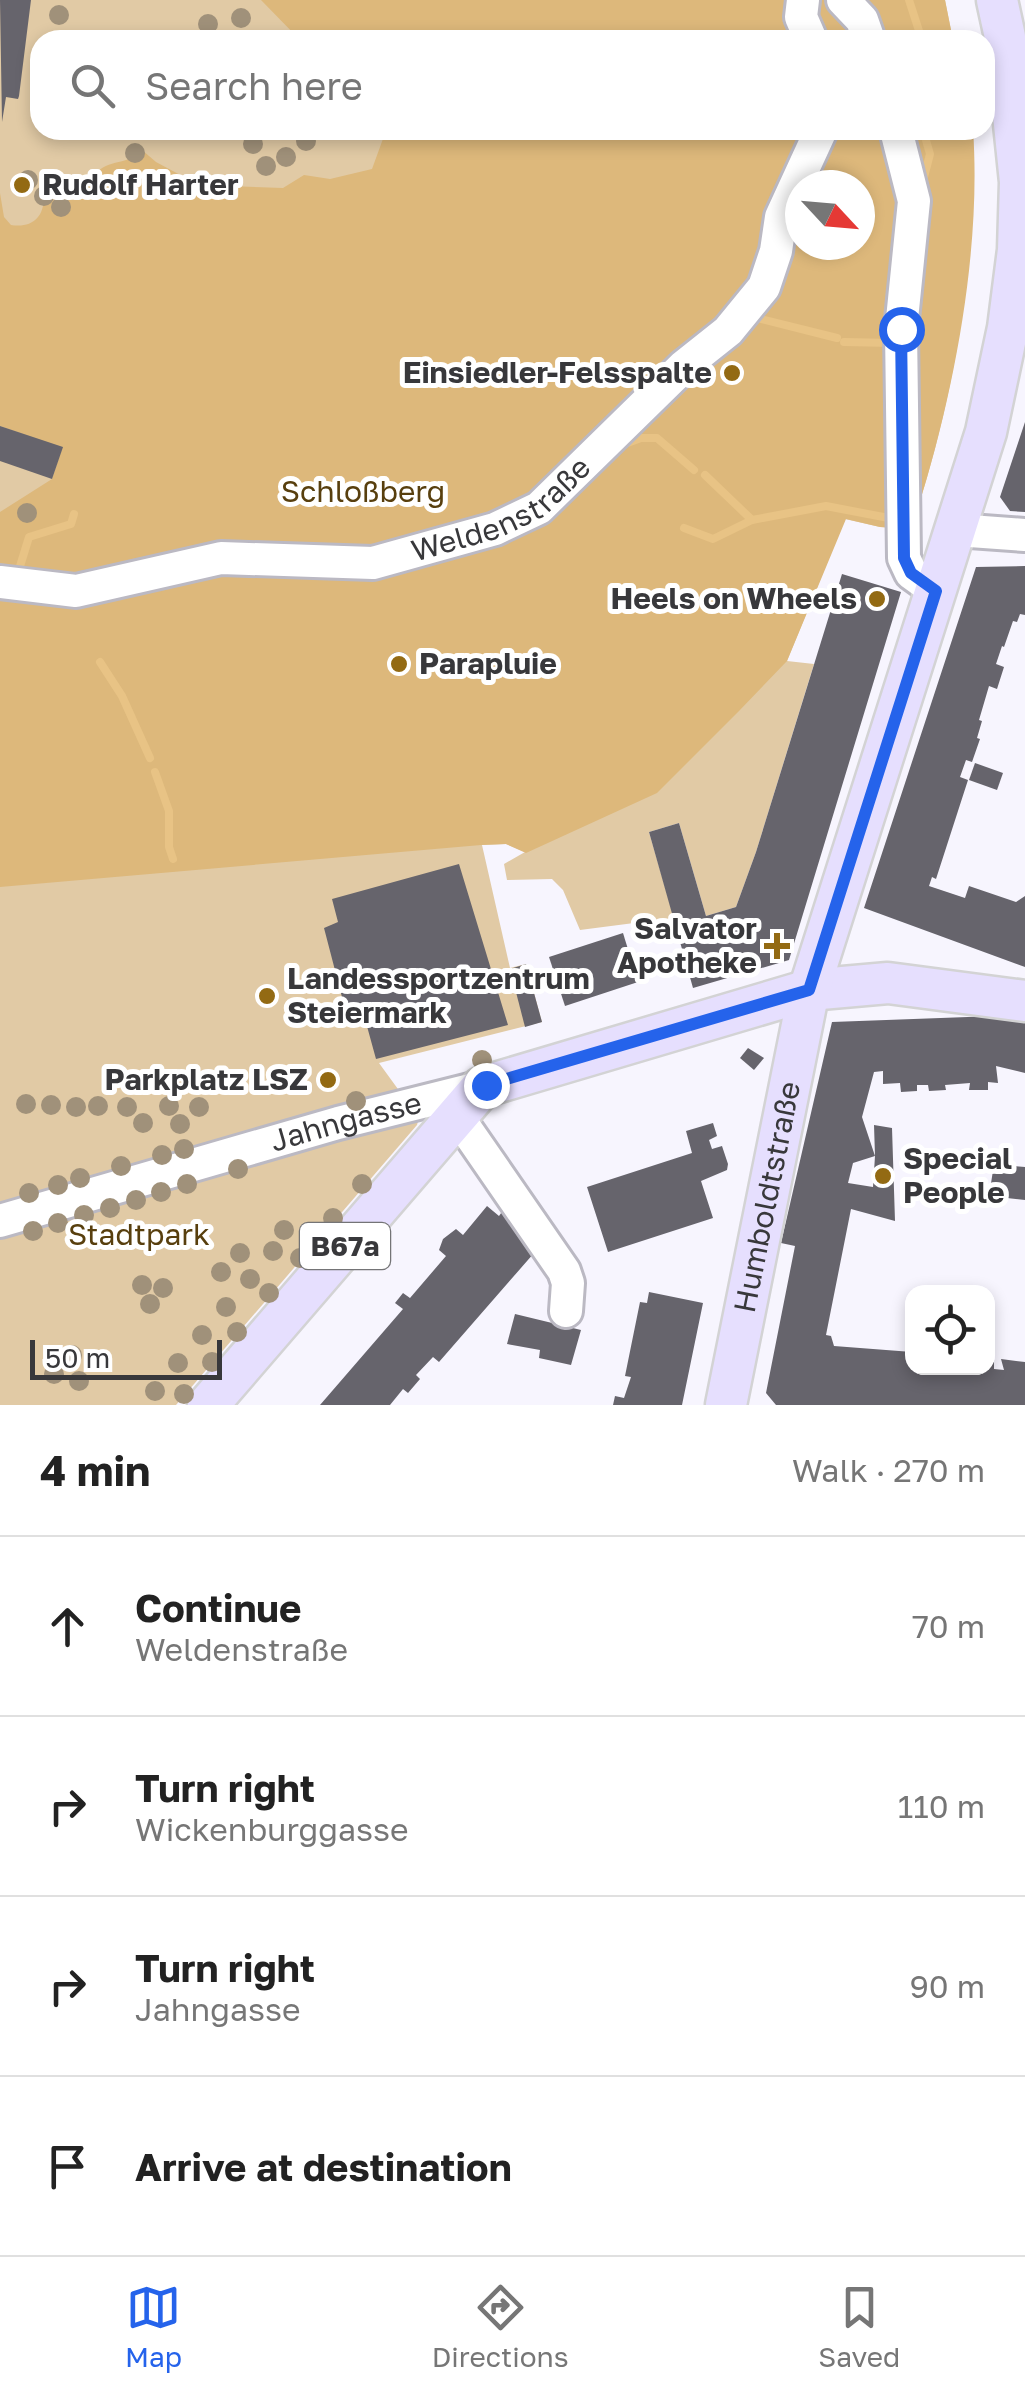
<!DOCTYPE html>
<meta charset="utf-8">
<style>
body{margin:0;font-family:"Golos Text",sans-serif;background:#f6f6f6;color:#222}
.controls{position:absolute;right:30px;bottom:30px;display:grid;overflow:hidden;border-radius:20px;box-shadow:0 5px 15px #0003}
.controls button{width:90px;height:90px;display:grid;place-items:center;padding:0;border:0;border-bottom:2px solid #e0e0e0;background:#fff;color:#222;font:50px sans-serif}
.compass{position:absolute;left:785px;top:170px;width:90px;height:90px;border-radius:50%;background:#fff;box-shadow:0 5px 15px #0003;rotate:116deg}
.scale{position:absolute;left:30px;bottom:25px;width:192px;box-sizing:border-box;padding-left:10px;border:5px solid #38383b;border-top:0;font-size:28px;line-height:35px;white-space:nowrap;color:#38383b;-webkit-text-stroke:8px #fff;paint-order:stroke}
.stop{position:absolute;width:30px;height:30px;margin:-22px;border:8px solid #2563eb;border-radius:50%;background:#fff}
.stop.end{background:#2563eb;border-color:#fff;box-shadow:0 2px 10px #0008}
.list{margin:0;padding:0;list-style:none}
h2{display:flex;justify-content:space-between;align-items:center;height:130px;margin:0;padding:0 40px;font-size:42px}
h2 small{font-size:32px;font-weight:400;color:#767676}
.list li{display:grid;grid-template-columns:65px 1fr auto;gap:30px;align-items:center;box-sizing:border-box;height:180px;padding:0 40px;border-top:2px solid #e0e0e0}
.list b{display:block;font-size:38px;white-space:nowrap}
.list p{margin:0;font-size:32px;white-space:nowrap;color:#767676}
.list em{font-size:32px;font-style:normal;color:#767676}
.icon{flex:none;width:55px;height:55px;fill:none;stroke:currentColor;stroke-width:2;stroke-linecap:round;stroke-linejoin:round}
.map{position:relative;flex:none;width:1025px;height:1405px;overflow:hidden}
.search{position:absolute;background:#fff;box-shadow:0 5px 15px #0003;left:30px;right:30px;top:30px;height:110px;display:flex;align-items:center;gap:25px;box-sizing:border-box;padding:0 35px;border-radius:30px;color:#767676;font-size:38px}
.sheet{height:850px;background:#fff}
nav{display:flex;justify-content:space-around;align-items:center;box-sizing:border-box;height:140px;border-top:2px solid #e0e0e0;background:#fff;font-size:28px;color:#767676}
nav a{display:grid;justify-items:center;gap:5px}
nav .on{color:#2563eb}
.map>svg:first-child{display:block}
</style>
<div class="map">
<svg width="1025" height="1405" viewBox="0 0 1025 1405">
<rect width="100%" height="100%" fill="#f7f5fe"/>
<!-- green -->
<path fill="#e1caa5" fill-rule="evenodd" d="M0,0H945L953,40H40V130H973C977,264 954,401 911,529L880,527L845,519L787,661L814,664L756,852L736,907L706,916L679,823L649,832L676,925L665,919L580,930L563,890L552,879L507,880L504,864L525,852L506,844L482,845L510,968L526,964L542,1022L379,1063L419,1118L417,1125L176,1405H0ZM800,185H860V245H800Z"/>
<!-- forest -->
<g fill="#ddb87b" fill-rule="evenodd">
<polygon points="261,0 945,0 953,40 315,40 307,35 300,40"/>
<path d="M390,130H973C982,256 951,410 911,529L880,527L846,519L787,661L739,711L657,793L526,853L506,844L481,845L0,887V512L52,479L62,448L0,426V193L4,217L11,225C32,228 44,218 44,196L85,174H96C106,159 131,165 142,150L156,162L199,185L283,188L304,175L330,179L372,169L384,136ZM800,185H860V245H800Z"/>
</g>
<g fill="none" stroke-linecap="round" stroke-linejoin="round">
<!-- stream -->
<g stroke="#e8c385" stroke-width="8">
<polyline points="909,0 922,40"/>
<polyline points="923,130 930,154 923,181"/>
<polyline points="749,316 837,338"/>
<polyline points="844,342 893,343"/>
<polyline points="622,445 641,438 657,438 694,470"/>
<polyline points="705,475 752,520 826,506 894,519"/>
<polyline points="684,528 713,539 752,520"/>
<polyline points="17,576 29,537 71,524 74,514"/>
<polyline points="100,662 122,696 150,758"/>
<polyline points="155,772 169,811 169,847 173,859"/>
</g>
</g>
<!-- building -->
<g fill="#66646c" fill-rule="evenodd">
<polygon points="0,0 31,0 19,96 18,99 6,97 2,122"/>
<polygon points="1025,422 1025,512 1010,511 1000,497"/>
<polygon points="0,426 63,447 52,479 0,461"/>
<polygon points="1025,566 1025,615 1020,614 1017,622 1013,621 1004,647 1002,646 996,664 1004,667 997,689 989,686 979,720 982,721 977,738 980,739 972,762 966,760 960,777 968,780 936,879 932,877 929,886 965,898 969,886 1016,902 1025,896 1025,967 864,908 976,567"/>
<polygon points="842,574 901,592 789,960 693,988 649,832 679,823 706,916 736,907 756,852"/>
<circle cx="399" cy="663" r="11"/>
<polygon points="975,763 1003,773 997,790 969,780"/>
<polygon points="459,864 508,1025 376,1059 365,1019 349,1024 324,928 338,922 332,899"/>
<polygon points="623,933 638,982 565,1006 549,957"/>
<polygon points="526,964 542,1022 525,1027 510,969"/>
<path d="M995,1016L1025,1023V1073L996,1066L998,1083L988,1082V1090H969L970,1083L945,1085L946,1090L929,1091L928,1085H917V1091L901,1092L900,1083L883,1084V1071L874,1072L862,1117L875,1156L874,1125L892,1128L895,1221L851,1209L826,1335L831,1336L834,1346L912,1352V1368H988V1362H994V1369L1004,1370L1001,1359L1025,1362V1405H776L766,1393L795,1246L781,1243L832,1022ZM875,1156L873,1187L848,1183L853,1163Z"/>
<polygon points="748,1048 764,1058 754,1070 740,1058"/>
<polygon points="713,1123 717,1136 709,1140 712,1149 722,1146 728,1164 727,1170 701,1181 713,1218 608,1252 587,1187 692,1153 686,1131"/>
<polygon points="994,1164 1025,1167 1025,1200 989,1196"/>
<polygon points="487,1206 499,1216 504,1209 541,1245 439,1362 433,1357 416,1375 420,1379 408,1393 403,1389 390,1405 320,1405 403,1309 395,1303 403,1293 410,1298 446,1256 439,1250 443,1239 456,1229 463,1235"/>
<polygon points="649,1292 703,1303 682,1405 613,1405 615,1396 624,1398 631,1377 625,1376 640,1302 647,1303"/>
<polygon points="515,1314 581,1330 571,1365 539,1358 540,1350 507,1344"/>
</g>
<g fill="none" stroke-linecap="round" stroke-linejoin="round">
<!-- minor casing -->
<g stroke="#bbb9c3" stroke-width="38">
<g id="minor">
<polyline points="803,0 801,17 811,40"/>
<polyline points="843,0 862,20 869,40"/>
<polyline points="896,130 914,201 901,329 904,558 911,573 936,591"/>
<polyline points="956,530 1025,535"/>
<path id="s1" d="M0,582L76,591L221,558L373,563L495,529L539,508L684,366L728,331L764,287L776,251L781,217L821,130"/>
<polyline points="457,1116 564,1271 568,1283 566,1311"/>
<path id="s2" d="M0,1221L338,1123L482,1087"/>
</g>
</g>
<!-- major casing -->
<g stroke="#d3d3d4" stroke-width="45">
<g id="major">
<polyline points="208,1405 482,1087 809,990 888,983 1025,1001"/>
<path id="s3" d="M726,1405L809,990L986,432L1008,328L1018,250L1020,182L1005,37L997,0"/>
</g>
</g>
<!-- minor -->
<use href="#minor" stroke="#fff" stroke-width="32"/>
<!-- major -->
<use href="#major" stroke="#e6dffe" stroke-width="40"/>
</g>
<!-- trees -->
<g fill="#a0917a">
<circle cx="59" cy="15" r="10"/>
<circle cx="241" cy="18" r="10"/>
<circle cx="208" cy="24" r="10"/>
<circle cx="306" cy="141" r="10"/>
<circle cx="253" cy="144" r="10"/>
<circle cx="135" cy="153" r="10"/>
<circle cx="286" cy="157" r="10"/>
<circle cx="266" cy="166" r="10"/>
<circle cx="28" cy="180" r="10"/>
<circle cx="44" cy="196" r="10"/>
<circle cx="61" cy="207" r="10"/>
<circle cx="27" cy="513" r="10"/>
<circle cx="482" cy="1060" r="10"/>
<circle cx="356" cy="1101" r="10"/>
<circle cx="26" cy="1104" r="10"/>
<circle cx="51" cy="1105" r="10"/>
<circle cx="98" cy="1106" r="10"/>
<circle cx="169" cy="1106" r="10"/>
<circle cx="76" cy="1107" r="10"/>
<circle cx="127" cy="1107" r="10"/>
<circle cx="199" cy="1107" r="10"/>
<circle cx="143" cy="1123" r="10"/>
<circle cx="180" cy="1124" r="10"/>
<circle cx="184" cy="1149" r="10"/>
<circle cx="162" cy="1155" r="10"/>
<circle cx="121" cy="1166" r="10"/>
<circle cx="238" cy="1169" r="10"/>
<circle cx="80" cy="1178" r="10"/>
<circle cx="187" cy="1184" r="10"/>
<circle cx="362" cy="1184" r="10"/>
<circle cx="58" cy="1185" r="10"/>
<circle cx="161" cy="1192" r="10"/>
<circle cx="29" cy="1193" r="10"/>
<circle cx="136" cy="1200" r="10"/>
<circle cx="110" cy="1208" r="10"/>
<circle cx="84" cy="1215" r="10"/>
<circle cx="333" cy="1218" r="10"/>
<circle cx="58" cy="1223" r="10"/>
<circle cx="284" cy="1230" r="10"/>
<circle cx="33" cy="1231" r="10"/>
<circle cx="273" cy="1251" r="10"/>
<circle cx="240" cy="1253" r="10"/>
<circle cx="300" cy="1258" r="10"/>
<circle cx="221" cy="1272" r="10"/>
<circle cx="250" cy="1279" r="10"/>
<circle cx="142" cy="1285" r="10"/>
<circle cx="163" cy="1288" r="10"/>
<circle cx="269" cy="1293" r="10"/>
<circle cx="150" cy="1304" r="10"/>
<circle cx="226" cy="1307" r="10"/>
<circle cx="237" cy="1332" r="10"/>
<circle cx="202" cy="1335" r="10"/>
<circle cx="72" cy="1355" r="10"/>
<circle cx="212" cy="1362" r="10"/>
<circle cx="178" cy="1363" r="10"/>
<circle cx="54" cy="1374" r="10"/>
<circle cx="79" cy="1381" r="10"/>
<circle cx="155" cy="1391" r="10"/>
<circle cx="184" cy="1394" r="10"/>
</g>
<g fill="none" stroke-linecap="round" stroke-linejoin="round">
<!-- route -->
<polyline stroke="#2563eb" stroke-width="12" points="486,1085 809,990 936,591 911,573 904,558 901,329"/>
</g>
<!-- markers -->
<g fill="#936a13" stroke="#fff" stroke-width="4">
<circle cx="22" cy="185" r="10"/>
<circle cx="732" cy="373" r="10"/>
<circle cx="877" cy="599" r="10"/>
<circle cx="399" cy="664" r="10"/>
<path d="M772 931h10v10h10v10h-10v10h-10v-10h-10v-10h10z"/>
<circle cx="267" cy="996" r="10"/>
<circle cx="328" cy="1080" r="10"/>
<circle cx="883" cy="1176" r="10"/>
</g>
<g text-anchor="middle" stroke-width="10" stroke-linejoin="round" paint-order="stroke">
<!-- shield labels -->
<rect fill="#fff" stroke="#747476" stroke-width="2.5" x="300" y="1223" width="90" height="46" rx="8"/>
<g font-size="28" font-weight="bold" fill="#38383b">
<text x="345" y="1256">B67a</text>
</g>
<!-- poi labels -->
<g font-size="30" font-weight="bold" fill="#38383b" stroke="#fff" text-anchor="start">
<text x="42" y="195">Rudolf Harter</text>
<text x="712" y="383" text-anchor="end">Einsiedler-Felsspalte</text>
<text x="857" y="609" text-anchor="end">Heels on Wheels</text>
<text x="419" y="674">Parapluie</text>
<text x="757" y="939" text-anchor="end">Salvator<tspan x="757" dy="34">Apotheke</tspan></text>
<text x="287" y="989">Landessportzentrum<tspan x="287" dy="34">Steiermark</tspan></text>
<text x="308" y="1090" text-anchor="end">Parkplatz LSZ</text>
<text x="903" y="1169">Special<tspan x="903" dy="34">People</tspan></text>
</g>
<!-- park labels -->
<g font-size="30" fill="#583f0e" stroke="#fff">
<text x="363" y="502">Schloßberg</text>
<text x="139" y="1245">Stadtpark</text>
</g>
<!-- street labels -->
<g font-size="30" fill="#38383b" stroke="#fff">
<text dy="10" stroke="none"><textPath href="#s1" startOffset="518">Weldenstraße</textPath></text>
<text dy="10" stroke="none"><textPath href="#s2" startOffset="360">Jahngasse</textPath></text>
<text dy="10" stroke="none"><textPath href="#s3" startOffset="212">Humboldtstraße</textPath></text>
</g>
</g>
</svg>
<div class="controls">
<button><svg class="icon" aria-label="locate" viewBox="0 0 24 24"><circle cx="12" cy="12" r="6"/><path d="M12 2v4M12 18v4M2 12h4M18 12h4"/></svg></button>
</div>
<svg class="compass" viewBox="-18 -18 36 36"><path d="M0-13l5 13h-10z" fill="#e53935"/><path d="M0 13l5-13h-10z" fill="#767676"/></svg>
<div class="scale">50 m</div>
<div class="stop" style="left:901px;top:329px"></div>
<div class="stop end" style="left:486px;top:1085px"></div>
<div class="search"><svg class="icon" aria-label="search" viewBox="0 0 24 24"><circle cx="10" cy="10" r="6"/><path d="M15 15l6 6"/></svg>Search here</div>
</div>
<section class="sheet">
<h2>4 min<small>Walk · 270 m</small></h2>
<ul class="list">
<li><svg class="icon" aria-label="ahead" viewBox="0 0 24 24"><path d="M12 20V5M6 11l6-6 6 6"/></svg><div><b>Continue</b><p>Weldenstraße</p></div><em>70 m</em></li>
<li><svg class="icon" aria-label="right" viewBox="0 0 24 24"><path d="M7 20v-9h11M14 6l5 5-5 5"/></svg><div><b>Turn right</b><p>Wickenburggasse</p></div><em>110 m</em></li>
<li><svg class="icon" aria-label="right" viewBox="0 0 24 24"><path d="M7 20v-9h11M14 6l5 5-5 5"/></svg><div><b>Turn right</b><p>Jahngasse</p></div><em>90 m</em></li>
<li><svg class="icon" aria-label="arrive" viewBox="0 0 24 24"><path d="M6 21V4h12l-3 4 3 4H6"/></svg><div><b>Arrive at destination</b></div></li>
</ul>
</section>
<nav>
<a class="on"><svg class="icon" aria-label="map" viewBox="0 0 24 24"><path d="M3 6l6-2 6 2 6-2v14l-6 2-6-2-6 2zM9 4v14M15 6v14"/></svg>Map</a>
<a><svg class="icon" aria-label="directions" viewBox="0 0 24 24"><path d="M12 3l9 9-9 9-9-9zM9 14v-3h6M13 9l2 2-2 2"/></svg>Directions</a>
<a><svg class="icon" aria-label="saved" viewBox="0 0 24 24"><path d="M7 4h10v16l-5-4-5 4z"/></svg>Saved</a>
</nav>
